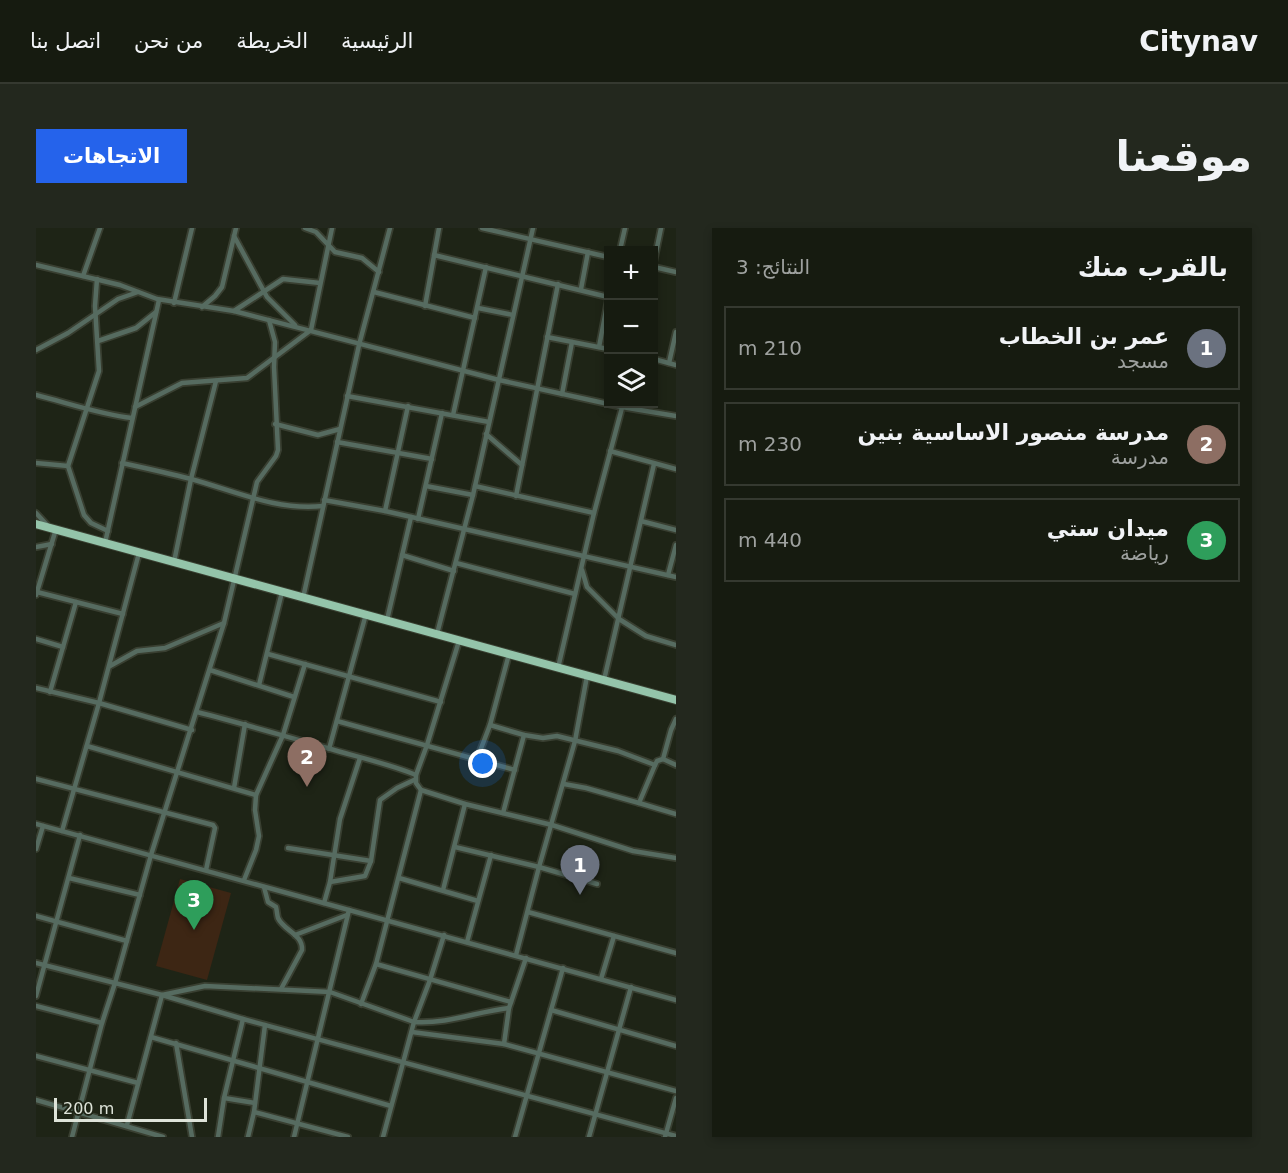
<!DOCTYPE html>
<html lang="ar">
<meta charset="utf-8">
<style>
body{margin:0;font-family:"DejaVu Sans","Noto Sans Arabic",sans-serif;background:#23281e;color:#f1f3f6;direction:rtl}
.controls{position:absolute;right:18px;top:18px;display:grid;overflow:hidden;border-radius:0px;box-shadow:0 3px 9px #0003}
.controls button{width:54px;height:54px;display:grid;place-items:center;padding:0;border:0;border-bottom:2px solid #353930;background:#161b10;color:#f1f3f6;font:30px sans-serif}
.scale{position:absolute;left:18px;bottom:15px;width:153px;box-sizing:border-box;padding-left:6px;border:3px solid #dee3d9;border-top:0;font-size:16px;line-height:21px;white-space:nowrap;color:#dee3d9;-webkit-text-stroke:4px #1e2416;paint-order:stroke}
.you{position:absolute;left:447px;top:536px;width:21px;height:21px;margin:-15px;border:4px solid #fff;border-radius:50%;background:#1a73e8;box-shadow:0 0 0 9px #1a73e833}
.badge{display:grid;place-items:center;width:39px;height:39px;border-radius:50%;background:#2563eb;color:#fff;font-size:20px;font-weight:700}
.pin{position:absolute;translate:-50% -50px;filter:drop-shadow(0 2px 3px #0008)}
.pin::after{content:'';position:absolute;top:32px;width:21px;height:18px;background:inherit;clip-path:polygon(0 0,100% 0,50% 100%)}
.list{margin:0;padding:0;list-style:none}
h2{display:flex;justify-content:space-between;align-items:center;height:78px;margin:0;padding:0 24px;font-size:26px}
h2 small{font-size:20px;font-weight:400;color:#9ea19f}
.list li{display:grid;grid-template-columns:39px 1fr auto;gap:18px;align-items:center;box-sizing:border-box;height:84px;margin:0 12px 12px;padding:0 12px;border:2px solid #353930;border-radius:0px}
.list b{display:block;font-size:22px;white-space:nowrap}
.list p{margin:0;font-size:20px;white-space:nowrap;color:#9ea19f}
.list em{font-size:20px;font-style:normal;color:#9ea19f}
.icon{flex:none;width:33px;height:33px;fill:none;stroke:currentColor;stroke-width:2;stroke-linecap:round;stroke-linejoin:round}
.map{position:relative;flex:none;width:640px;height:909px;overflow:hidden;direction:ltr;border-radius:0px}
header{display:flex;align-items:center;gap:36px;box-sizing:border-box;height:84px;padding:0 30px;background:#161b10;border-bottom:2px solid #353930}
header strong{font-size:28px}
nav{display:flex;gap:33px;margin-inline-start:auto;font-size:21px}
.intro{display:flex;align-items:center;justify-content:space-between;box-sizing:border-box;height:144px;padding:0 36px}
h1{margin:0;font-size:42px}
.button{padding:15px 27px;border-radius:0px;background:#2563eb;color:#fff;font-size:21px;font-weight:700}
main{display:flex;gap:36px;padding:0 36px}
aside{flex:1;background:#161b10;border-radius:0px;box-shadow:0 3px 9px #0003}
.map>svg:first-child{display:block}
</style>
<header>
<strong>Citynav</strong>
<nav><a>الرئيسية</a><a>الخريطة</a><a>من نحن</a><a>اتصل بنا</a></nav>
</header>
<div class="intro"><h1>موقعنا</h1><a class="button">الاتجاهات</a></div>
<main>
<aside>
<h2>بالقرب منك<small>النتائج: 3</small></h2>
<ul class="list">
<li><span class="badge" style="background:#6b7280">1</span><div><b>عمر بن الخطاب</b><p>مسجد</p></div><em>210 m</em></li>
<li><span class="badge" style="background:#8d6e63">2</span><div><b>مدرسة منصور الاساسية بنين</b><p>مدرسة</p></div><em>230 m</em></li>
<li><span class="badge" style="background:#2e9e5b">3</span><div><b>ميدان ستي</b><p>رياضة</p></div><em>440 m</em></li>
</ul>
</aside>
<div class="map">
<svg width="640" height="909" viewBox="0 0 640 909">
<rect width="100%" height="100%" fill="#1e2416"/>
<!-- green -->
<polygon fill="#3d2614" points="144,651 195,665 171,752 120,738"/>
<g fill="none" stroke-linecap="round" stroke-linejoin="round">
<!-- minor casing -->
<g stroke="#393f31" stroke-width="8">
<g id="minor">
<polyline points="269,0 280,4 299,24 326,30 343,44"/>
<polyline points="446,0 572,29"/>
<polyline points="198,8 231,69 259,97"/>
<polyline points="584,22 589,0"/>
<polyline points="398,27 572,69"/>
<polyline points="618,34 625,0"/>
<polyline points="0,37 84,57 121,71 198,83 463,152 586,179 640,188"/>
<polyline points="618,39 640,44"/>
<polyline points="47,48 64,0"/>
<polyline points="61,51 59,78 63,143 32,238 48,287 55,295 72,303"/>
<polyline points="545,61 552,24"/>
<polyline points="338,64 439,90"/>
<polyline points="138,75 156,0"/>
<polyline points="389,78 403,0"/>
<polyline points="166,79 179,68 186,59 200,0"/>
<polyline points="442,80 477,87"/>
<polyline points="198,83 247,51 284,55"/>
<polyline points="511,109 572,121"/>
<polyline points="62,113 100,100 120,84"/>
<polyline points="563,119 572,72"/>
<polyline points="0,122 32,105 82,71 102,64"/>
<polyline points="618,131 640,137"/>
<polyline points="633,135 640,104"/>
<polyline points="526,166 536,114"/>
<path d="M0,167C32,175 63,186 96,190"/>
<polyline points="311,168 453,194"/>
<polyline points="99,179 146,155 211,150 275,102 296,0"/>
<polyline points="417,187 450,39"/>
<polyline points="239,196 282,207 304,201"/>
<polyline points="450,206 486,237"/>
<polyline points="301,214 396,231"/>
<polyline points="574,223 640,241"/>
<polyline points="0,235 32,238"/>
<path d="M86,235C109,240 132,245 155,251C199,263 240,283 287,278"/>
<polyline points="390,258 437,267"/>
<polyline points="439,258 558,285"/>
<polyline points="480,268 522,56"/>
<polyline points="288,272 349,283 640,349"/>
<polyline points="349,283 372,178"/>
<polyline points="0,285 12,298"/>
<polyline points="382,291 406,185"/>
<polyline points="605,293 640,302"/>
<polyline points="69,315 123,72"/>
<polyline points="0,319 16,316"/>
<polyline points="366,327 418,343"/>
<polyline points="138,334 155,251 180,153"/>
<polyline points="420,335 539,366"/>
<polyline points="546,342 551,359 583,391 610,408 640,417"/>
<polyline points="632,347 640,317"/>
<polyline points="1,364 87,386"/>
<polyline points="0,367 20,301"/>
<polyline points="267,370 323,117 354,0"/>
<polyline points="351,392 375,289"/>
<polyline points="401,406 437,267 497,0"/>
<polyline points="0,411 27,419"/>
<polyline points="232,426 405,474"/>
<polyline points="74,438 101,423 129,420 188,395"/>
<polyline points="522,440 558,285 587,176"/>
<polyline points="174,442 258,469"/>
<polyline points="568,452 618,236"/>
<polyline points="223,457 246,364"/>
<polyline points="0,460 63,475 156,502"/>
<polyline points="14,464 40,374"/>
<path d="M161,484C205,495 248,508 291,520C321,529 351,535 380,547"/>
<polyline points="301,493 479,542"/>
<polyline points="454,497 488,507 507,510 521,508 582,523 619,537"/>
<polyline points="51,518 220,567"/>
<polyline points="293,521 330,386"/>
<polyline points="441,531 454,497 473,426"/>
<polyline points="627,531 640,537"/>
<polyline points="0,551 177,597 179,600 170,642"/>
<polyline points="528,556 550,560 603,575 619,537 621,533 627,531 635,502 640,491"/>
<polyline points="198,560 209,496"/>
<polyline points="385,562 429,576 516,597 597,623 640,630"/>
<polyline points="603,575 640,586"/>
<polyline points="467,585 488,507"/>
<polyline points="0,596 640,772"/>
<polyline points="26,603 63,475 103,325"/>
<polyline points="419,619 503,639 561,656"/>
<polyline points="252,620 335,633"/>
<polyline points="0,621 7,598"/>
<polyline points="33,650 104,667"/>
<polyline points="363,650 442,673"/>
<polyline points="208,652 220,622 223,608 219,582 220,567 247,507 269,436"/>
<polyline points="294,654 329,648 335,633 344,572 361,560 378,552"/>
<path d="M228,659L232,674L240,679C241,683 241,687 242,690C248,703 267,706 266,722L245,761"/>
<polyline points="407,662 429,576"/>
<polyline points="288,675 294,654 304,591 324,530"/>
<polyline points="492,684 640,725"/>
<polyline points="0,688 91,713"/>
<polyline points="259,707 311,687"/>
<polyline points="431,714 455,627"/>
<polyline points="480,727 503,639 539,513 551,448"/>
<polyline points="0,735 126,767 207,791 640,908"/>
<polyline points="340,736 475,774"/>
<polyline points="565,751 578,708"/>
<polyline points="0,768 44,607"/>
<polyline points="325,776 340,736 385,562 380,555 380,547 391,517 423,413"/>
<polyline points="0,778 66,795"/>
<polyline points="515,782 640,818"/>
<polyline points="376,804 468,816 640,863"/>
<polyline points="115,809 355,878"/>
<polyline points="140,815 156,909"/>
<polyline points="468,816 473,780 490,730"/>
<polyline points="0,828 102,855"/>
<polyline points="188,870 219,875"/>
<polyline points="0,872 127,909"/>
<polyline points="218,884 312,909"/>
<path d="M91,897L126,767L169,758L294,764L378,794C413,796 439,784 473,780"/>
<polyline points="36,909 66,795 79,755 115,627 188,395 221,254 240,228 242,222 238,139 239,114 233,92"/>
<polyline points="182,909 188,870 207,791"/>
<polyline points="212,909 218,884 229,797"/>
<polyline points="258,909 313,682"/>
<polyline points="347,909 378,794 394,752 408,707"/>
<polyline points="479,909 527,740"/>
<polyline points="553,909 595,759"/>
<polyline points="629,909 640,870"/>
</g>
</g>
<!-- trunk casing -->
<g stroke="#393f31" stroke-width="10">
<polyline id="trunk" points="0,296 640,472"/>
</g>
<!-- minor -->
<use href="#minor" stroke="#566b60" stroke-width="4.5"/>
<!-- trunk -->
<use href="#trunk" stroke="#94c4aa" stroke-width="8"/>
</g>
</svg>
<div class="controls">
<button>+</button>
<button>−</button>
<button><svg class="icon" aria-label="layers" viewBox="0 0 24 24"><path d="M12 4l9 5-9 5-9-5zM3 14l9 5 9-5"/></svg></button>
</div>
<div class="scale">200 m</div>
<div class="you"></div>
<div class="pin badge" style="left:544px;top:667px;background:#6b7280">1</div>
<div class="pin badge" style="left:271px;top:559px;background:#8d6e63">2</div>
<div class="pin badge" style="left:158px;top:702px;background:#2e9e5b">3</div>
</div>
</main>
